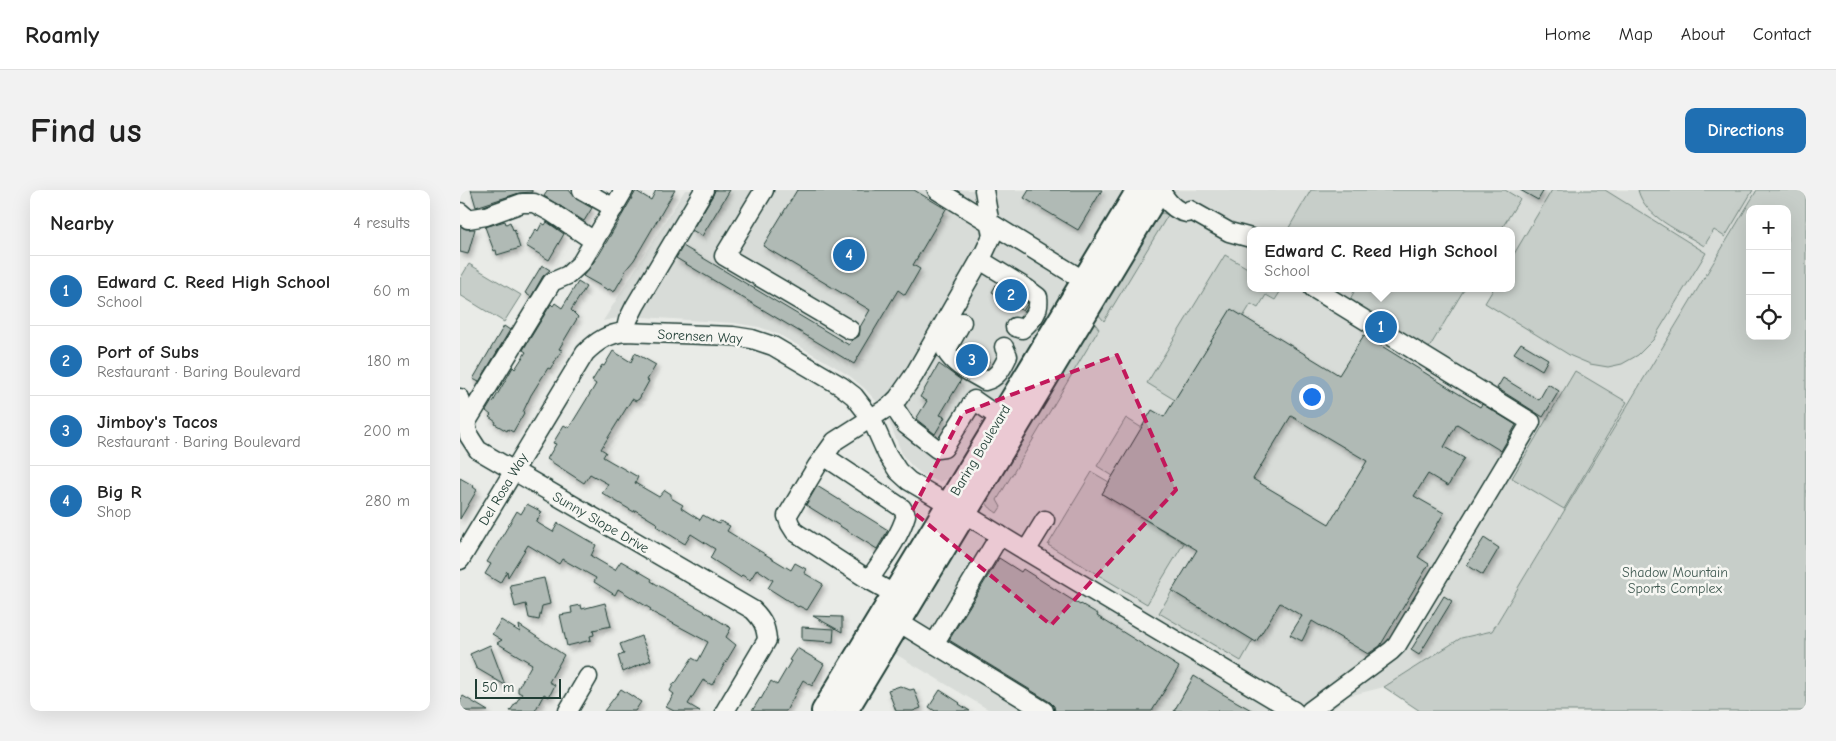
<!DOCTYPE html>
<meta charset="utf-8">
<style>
body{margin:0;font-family:"Comic Neue",sans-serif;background:#f2f2f2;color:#222}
.controls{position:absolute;right:15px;top:15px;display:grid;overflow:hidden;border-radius:10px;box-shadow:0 5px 20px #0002}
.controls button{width:45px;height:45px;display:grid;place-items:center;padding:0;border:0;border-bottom:1px solid #e0e0e0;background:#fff;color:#222;font:25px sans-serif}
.scale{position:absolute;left:15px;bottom:12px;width:86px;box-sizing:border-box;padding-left:5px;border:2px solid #1f3d34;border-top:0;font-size:14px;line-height:18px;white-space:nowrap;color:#1f3d34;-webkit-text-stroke:4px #f6f6f2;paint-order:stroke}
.you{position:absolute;left:851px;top:206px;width:18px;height:18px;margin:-12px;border:4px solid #fff;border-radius:50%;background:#1a73e8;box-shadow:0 0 0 8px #1a73e833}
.badge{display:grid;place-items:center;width:32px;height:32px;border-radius:50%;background:#1f6fb2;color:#fff;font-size:16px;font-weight:700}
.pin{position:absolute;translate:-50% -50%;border:2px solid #fff;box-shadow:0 1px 5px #0006}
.popup{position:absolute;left:787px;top:37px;width:268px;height:65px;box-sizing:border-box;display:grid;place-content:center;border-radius:10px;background:#fff;filter:drop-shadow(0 1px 4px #0005);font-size:16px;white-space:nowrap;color:#767676}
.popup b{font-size:19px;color:#222}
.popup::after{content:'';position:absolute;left:50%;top:100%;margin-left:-10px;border:10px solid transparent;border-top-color:#fff}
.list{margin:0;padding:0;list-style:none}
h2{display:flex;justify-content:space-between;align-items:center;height:65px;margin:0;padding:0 20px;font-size:21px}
h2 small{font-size:16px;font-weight:400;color:#767676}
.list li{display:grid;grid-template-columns:32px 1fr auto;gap:15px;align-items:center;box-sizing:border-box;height:70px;padding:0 20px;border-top:1px solid #e0e0e0}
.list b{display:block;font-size:19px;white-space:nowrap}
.list p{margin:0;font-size:16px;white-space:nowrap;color:#767676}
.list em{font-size:16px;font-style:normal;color:#767676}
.icon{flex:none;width:28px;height:28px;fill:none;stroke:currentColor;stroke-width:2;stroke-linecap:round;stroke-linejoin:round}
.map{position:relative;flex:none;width:1346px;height:521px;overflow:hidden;border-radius:10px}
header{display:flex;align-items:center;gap:30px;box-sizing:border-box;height:70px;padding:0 25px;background:#fff;border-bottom:1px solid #e0e0e0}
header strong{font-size:24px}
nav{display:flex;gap:28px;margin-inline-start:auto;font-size:18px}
.intro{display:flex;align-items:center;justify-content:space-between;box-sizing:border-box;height:120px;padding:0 30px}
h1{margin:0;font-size:35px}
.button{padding:12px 22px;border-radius:10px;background:#1f6fb2;color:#fff;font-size:18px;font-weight:700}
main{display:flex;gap:30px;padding:0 30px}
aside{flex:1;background:#fff;border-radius:10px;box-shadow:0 5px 20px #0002}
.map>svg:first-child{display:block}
</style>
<header>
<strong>Roamly</strong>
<nav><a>Home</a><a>Map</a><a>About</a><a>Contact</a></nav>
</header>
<div class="intro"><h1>Find us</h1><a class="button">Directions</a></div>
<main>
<aside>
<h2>Nearby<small>4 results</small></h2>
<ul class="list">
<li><span class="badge">1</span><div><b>Edward C. Reed High School</b><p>School</p></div><em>60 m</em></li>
<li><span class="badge">2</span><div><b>Port of Subs</b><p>Restaurant · Baring Boulevard</p></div><em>180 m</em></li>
<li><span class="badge">3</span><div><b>Jimboy's Tacos</b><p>Restaurant · Baring Boulevard</p></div><em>200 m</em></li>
<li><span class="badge">4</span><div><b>Big R</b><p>Shop</p></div><em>280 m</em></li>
</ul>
</aside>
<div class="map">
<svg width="1346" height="521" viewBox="0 0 1346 521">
<defs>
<filter id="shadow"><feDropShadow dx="2.5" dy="4" stdDeviation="2.5" flood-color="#0004"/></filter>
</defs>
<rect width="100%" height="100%" fill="#e9ebe7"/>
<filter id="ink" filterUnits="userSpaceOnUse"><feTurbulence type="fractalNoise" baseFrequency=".02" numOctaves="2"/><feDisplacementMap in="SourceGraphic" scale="10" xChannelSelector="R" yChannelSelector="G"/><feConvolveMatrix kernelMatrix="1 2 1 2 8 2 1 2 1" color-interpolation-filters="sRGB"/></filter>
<g filter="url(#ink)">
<!-- built -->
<g fill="#d8dcd8" fill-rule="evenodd">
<polygon points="225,0 665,0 493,284 487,289 479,292 464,286 453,277 443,266 428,229 419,214 404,198 391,187 374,176 318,144 299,137 274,133 167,126 143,131"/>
<path d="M709,0H1297L1032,441L1001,448L924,497L888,506L871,521H531L432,462ZM791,41H1051V98H791Z"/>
</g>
<!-- green -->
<g fill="#c7cec9" stroke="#73867e" fill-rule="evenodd">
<polygon points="851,0 1045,0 1060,9 1040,41 827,41"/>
<polygon points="1092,0 1145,0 1246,63 1193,150 1178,165 1162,174 1148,177 1130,174 1111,166 1025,113 1034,98 1051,98 1051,69"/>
<path d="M1178,0H1293L1265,47L1254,40L1244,56C1221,41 1185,28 1178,0Z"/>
<path d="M1297,0H1346V521H960L924,497L1001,448L1032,441ZM1290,19H1327V146H1290Z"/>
<polygon points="703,23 708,25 644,131 637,123 698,24"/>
<polygon points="765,65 791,80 791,98 822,99 815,110 806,105 798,118 791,114 783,127 771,120 715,210 687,193"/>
<polygon points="9,74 61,105 44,132 0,105 0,89"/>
<polygon points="889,98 1005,98 969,158 889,111 894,102"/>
<path d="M633,131L639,139L537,310L541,317L537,323C530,318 526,316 525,306Z"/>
<polygon points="1115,181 1167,212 1104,319 1052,288"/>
<polygon points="666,228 682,238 653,286 637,276"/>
<polygon points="632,282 649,292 642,304 724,353 687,414 588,355"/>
<polygon points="712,401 793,450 781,471 699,423"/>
</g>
<!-- building -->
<g fill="#b0bab5" stroke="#1f3d34" fill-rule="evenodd" filter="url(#shadow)">
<polygon points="11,0 72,0 72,2 59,3 16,17"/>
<polygon points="88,0 109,0 116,9 132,18 124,31 84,6"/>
<polygon points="196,0 215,0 174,70 164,82 165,83 154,102 149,99 148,100 123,86 139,65 176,1 191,10"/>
<polygon points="255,0 270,0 242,46 232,40 253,5"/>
<polygon points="337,0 454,0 486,19 453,75 460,79 445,105 438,100 394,174 216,68 223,56 389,155 392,150 399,146 400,137 410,120 303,56"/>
<polygon points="569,0 642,0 618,40 564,8"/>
<polygon points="1060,0 1084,0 1078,10"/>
<polygon points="45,31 46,34 50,32 53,40 54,39 60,58 37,65 36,60 34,61 25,37"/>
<polygon points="87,32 104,44 89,70 66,56 76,39 78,41 82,33 85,35"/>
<polygon points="0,36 6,39 15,39 8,64 0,62"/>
<polygon points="82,75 90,80 83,86 71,107 65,103"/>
<polygon points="118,92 126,97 111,120 118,127 99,159 102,160 90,179 88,178 71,205 63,222 64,223 53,242 48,239 47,241 35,234 36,232 29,227 31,225 26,221 32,211 33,212 53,177 55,179 66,162 63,160 91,114 93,116 95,113 102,118"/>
<polygon points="537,93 568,113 563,121 532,102"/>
<path d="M771,119L879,185L904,145L1020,217L1022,214L1056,235L1041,261L997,234L984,257L1004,268L988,296L968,284L954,306L984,323L958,367L969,374L920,456L908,464L852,431L842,451L830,445L842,426L820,413L796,452L712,401L737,360L642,304L692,220L704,227ZM831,226L907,271L869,334L793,289Z"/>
<polygon points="44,136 50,140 19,192 13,189"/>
<polygon points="1061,153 1088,169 1082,180 1054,163"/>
<polygon points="502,156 513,162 515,160 524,165 522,167 529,171 525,179 501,163 499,161"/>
<polygon points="153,161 171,172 175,163 196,175 187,190 189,191 179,209 176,211 172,209 141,259 146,262 143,267 178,287 175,293 199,307 205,300 211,304 211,308 223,315 221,318 240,330 243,325 259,334 260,331 270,336 267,341 331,380 335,373 346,379 344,383 363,394 347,420 339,416 338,417 308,398 313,390 297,379 290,390 282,385 280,387 250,368 255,359 250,356 231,344 225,354 196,336 198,334 175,320 174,322 142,303 148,294 130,284 124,293 87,269 96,254 93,253 104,235 109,238 136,194 132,191 142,175 144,176"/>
<polygon points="479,174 501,190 480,225 485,227 475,244 456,229 467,211 460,207"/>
<polygon points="1043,188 1079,210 1088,194 1099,201 1083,227 1037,198"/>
<polygon points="0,288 14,296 13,297 17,300 0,329"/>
<polygon points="357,296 428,340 417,359 346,315"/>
<polygon points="67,314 82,322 76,332 93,342 98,333 136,355 131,366 155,380 161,371 192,389 191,391 213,404 253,426 253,427 271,438 266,447 276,455 252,495 243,490 228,514 240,521 214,521 206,517 214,504 210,501 214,493 215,494 232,468 238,471 248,452 190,421 191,419 158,399 155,405 134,392 136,388 102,369 99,374 68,355 48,387 47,381 40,393 25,384 31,374 27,372 57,321 61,324"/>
<polygon points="1024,348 1039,358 1023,385 1007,375"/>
<polygon points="539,368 561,382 563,379 620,415 621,414 638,424 637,426 719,477 692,521 595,521 594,516 590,512 489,450"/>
<polygon points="84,388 90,414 82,416 79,430 69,428 66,414 55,417 50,395"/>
<polygon points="984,406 992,411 959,465 951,460"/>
<polygon points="145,413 151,436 133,440 134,445 130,446 131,450 107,456 100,425 112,423 111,417 121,415 122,419"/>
<polygon points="353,426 382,427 382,442"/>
<polygon points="41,430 60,442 59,435 104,465 89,492 95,495 89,507 84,504 75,521 50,521 62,504 58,502 58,498 72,474 37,453 42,450 32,444"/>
<polygon points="342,437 374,439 373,452 342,450"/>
<polygon points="181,446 191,470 163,482 158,466 164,464 160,454"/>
<polygon points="30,455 45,495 16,478 10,464"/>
<polygon points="337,458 364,474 352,496 343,490 326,521 292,521 300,508 301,509 311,491 317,495 331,471 329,470"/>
<polygon points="734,486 761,503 793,521 714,521"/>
<polygon points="440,496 450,500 454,499 461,518 453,521 436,521 428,500"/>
<polygon points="161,499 181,512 175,521 144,521"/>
<polygon points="480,500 500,513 499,514 510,521 475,521 469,517"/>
<polygon points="3,506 28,521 0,521 0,511"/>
</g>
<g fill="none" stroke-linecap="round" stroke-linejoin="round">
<!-- minor casing -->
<g stroke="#1f3d34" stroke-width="21">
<g id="minor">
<polyline points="122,0 154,18"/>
<polyline points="304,0 264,66 390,140"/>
<polyline points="477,0 623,90"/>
<path d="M700,0C707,11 714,21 727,23L730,20L769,42L791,48"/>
<polyline points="0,22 8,29 26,26 62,13 74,13 91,22 134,51"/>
<path d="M520,70L566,98L578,107C580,122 573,129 562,139L555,137"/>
<path d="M502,132L486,161C495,176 510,182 525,191C538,188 542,178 548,166L544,157"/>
<polyline points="165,142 168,130 175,116 244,0"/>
<path d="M0,208L9,246L18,260L293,420C302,429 306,436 307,450L265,521"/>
<polyline points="432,214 446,235 477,259 484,258 514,210 540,228"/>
<polyline points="6,233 92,92 108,85 121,73 164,0"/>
<path d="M364,266L442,318L446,325C439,349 422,370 409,390"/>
<polyline points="505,324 566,361 585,330"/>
<polyline points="566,361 834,521"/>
<path d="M0,370L125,163C137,151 148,144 165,142L273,146L292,149L313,156L381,196L394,206L411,228L427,264L438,281L449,291L488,314"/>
<polyline points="434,404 409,390 335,342 330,334 327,326 357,276 375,251 430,216 438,208 454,185 524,63 532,46 524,0"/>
<polyline points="440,433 584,521"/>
<polyline points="474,454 540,345"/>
<polyline points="108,521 128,487"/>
<polyline points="850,521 931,461 937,455 1071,232 853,98"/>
</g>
</g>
<!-- major casing -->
<g stroke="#1f3d34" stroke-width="26">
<g id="major">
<polyline points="363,521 678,0"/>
<polyline points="386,521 700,0"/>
</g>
</g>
<!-- minor -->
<use href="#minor" stroke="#f6f6f2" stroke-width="18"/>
<!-- major -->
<use href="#major" stroke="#f6f6f2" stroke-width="22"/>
</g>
</g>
<!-- marked area -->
<path fill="#c2185b" fill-opacity="0.2" stroke="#c2185b" stroke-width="4" stroke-dasharray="10 6" stroke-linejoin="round" d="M657,165L716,300L591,435L452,321L503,223Z"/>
<g text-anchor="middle" stroke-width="5" stroke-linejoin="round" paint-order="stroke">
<!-- street labels -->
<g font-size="14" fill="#1f3d34" stroke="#f6f6f2">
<text transform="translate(240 146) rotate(3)" y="5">Sorensen Way</text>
<text transform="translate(520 260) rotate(-59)" y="5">Baring Boulevard</text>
<text transform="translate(43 299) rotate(-59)" y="5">Del Rosa Way</text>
<text transform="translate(141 332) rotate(30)" y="5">Sunny Slope Drive</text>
</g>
<!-- park labels -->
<g font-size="14" fill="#415a52" stroke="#f6f6f2">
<text x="1215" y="387">Shadow Mountain<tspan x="1215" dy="16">Sports Complex</tspan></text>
</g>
</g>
</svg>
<div class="controls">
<button>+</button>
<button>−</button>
<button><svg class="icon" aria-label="locate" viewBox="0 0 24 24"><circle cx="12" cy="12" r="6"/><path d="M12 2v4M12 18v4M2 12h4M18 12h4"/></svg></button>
</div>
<div class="scale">50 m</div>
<div class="you"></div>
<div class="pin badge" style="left:921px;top:137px">1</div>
<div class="popup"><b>Edward C. Reed High School</b>School</div>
<div class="pin badge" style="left:551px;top:105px">2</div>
<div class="pin badge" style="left:512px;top:170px">3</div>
<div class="pin badge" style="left:389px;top:65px">4</div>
</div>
</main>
